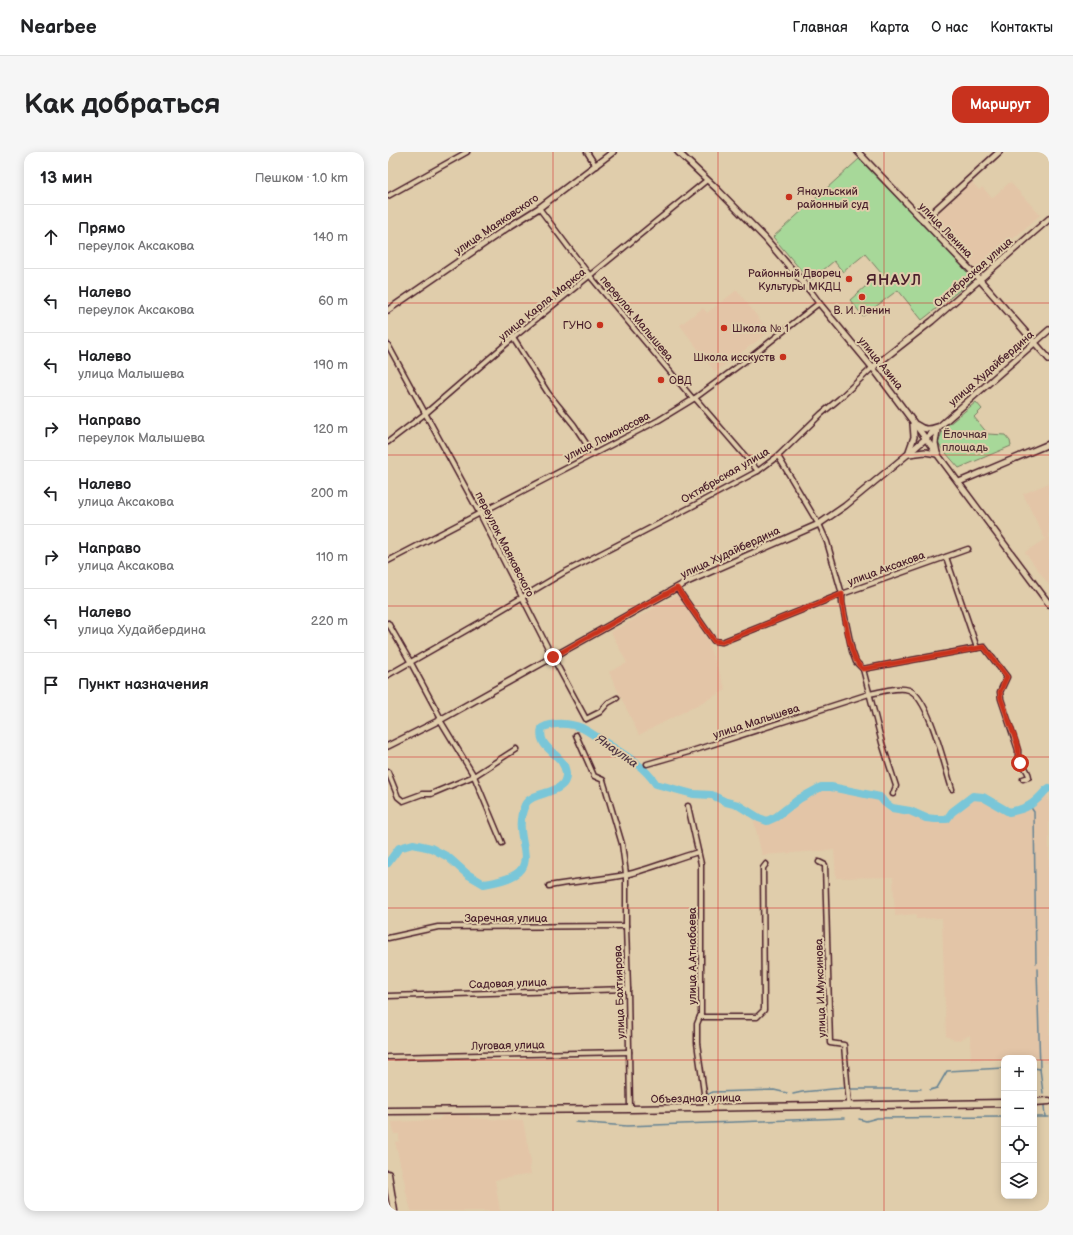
<!DOCTYPE html>
<html lang="ru">
<meta charset="utf-8">
<style>
body{margin:0;font-family:"Balsamiq Sans",sans-serif;background:#f6f6f6;color:#202124}
.controls{position:absolute;right:12px;bottom:12px;display:grid;overflow:hidden;border-radius:8px;box-shadow:0 2px 10px #0003}
.controls button{width:36px;height:36px;display:grid;place-items:center;padding:0;border:0;border-bottom:1px solid #e0e0e0;background:#fff;color:#202124;font:20px sans-serif}
.stop{position:absolute;width:12px;height:12px;margin:-9px;border:3px solid #c8321e;border-radius:50%;background:#fff}
.stop.end{background:#c8321e;border-color:#fff;box-shadow:0 1px 4px #0008}
.list{margin:0;padding:0;list-style:none}
h2{display:flex;justify-content:space-between;align-items:center;height:52px;margin:0;padding:0 16px;font-size:17px}
h2 small{font-size:13px;font-weight:400;color:#757577}
.list li{display:grid;grid-template-columns:26px 1fr auto;gap:12px;align-items:center;box-sizing:border-box;height:64px;padding:0 16px;border-top:1px solid #e0e0e0}
.list b{display:block;font-size:15px;white-space:nowrap}
.list p{margin:0;font-size:13px;white-space:nowrap;color:#757577}
.list em{font-size:13px;font-style:normal;color:#757577}
.icon{flex:none;width:22px;height:22px;fill:none;stroke:currentColor;stroke-width:2;stroke-linecap:round;stroke-linejoin:round}
.map{position:relative;flex:none;width:661px;height:1059px;overflow:hidden;border-radius:12px}
header{display:flex;align-items:center;gap:24px;box-sizing:border-box;height:56px;padding:0 20px;background:#fff;border-bottom:1px solid #e0e0e0}
header strong{font-size:19px}
nav{display:flex;gap:22px;margin-inline-start:auto;font-size:14px}
.intro{display:flex;align-items:center;justify-content:space-between;box-sizing:border-box;height:96px;padding:0 24px}
h1{margin:0;font-size:28px}
.button{padding:10px 18px;border-radius:12px;background:#c8321e;color:#fff;font-size:14px;font-weight:700}
main{display:flex;gap:24px;padding:0 24px}
aside{flex:1;background:#fff;border-radius:12px;box-shadow:0 2px 10px #0003}
.map>svg:first-child{display:block}
</style>
<header>
<strong>Nearbee</strong>
<nav><a>Главная</a><a>Карта</a><a>О нас</a><a>Контакты</a></nav>
</header>
<div class="intro"><h1>Как добраться</h1><a class="button">Маршрут</a></div>
<main>
<aside>
<h2>13 мин<small>Пешком · 1.0 km</small></h2>
<ul class="list">
<li><svg class="icon" aria-label="ahead" viewBox="0 0 24 24"><path d="M12 20V5M6 11l6-6 6 6"/></svg><div><b>Прямо</b><p>переулок Аксакова</p></div><em>140 m</em></li>
<li><svg class="icon" aria-label="left" viewBox="0 0 24 24"><path d="M17 20v-9H6M10 6l-5 5 5 5"/></svg><div><b>Налево</b><p>переулок Аксакова</p></div><em>60 m</em></li>
<li><svg class="icon" aria-label="left" viewBox="0 0 24 24"><path d="M17 20v-9H6M10 6l-5 5 5 5"/></svg><div><b>Налево</b><p>улица Малышева</p></div><em>190 m</em></li>
<li><svg class="icon" aria-label="right" viewBox="0 0 24 24"><path d="M7 20v-9h11M14 6l5 5-5 5"/></svg><div><b>Направо</b><p>переулок Малышева</p></div><em>120 m</em></li>
<li><svg class="icon" aria-label="left" viewBox="0 0 24 24"><path d="M17 20v-9H6M10 6l-5 5 5 5"/></svg><div><b>Налево</b><p>улица Аксакова</p></div><em>200 m</em></li>
<li><svg class="icon" aria-label="right" viewBox="0 0 24 24"><path d="M7 20v-9h11M14 6l5 5-5 5"/></svg><div><b>Направо</b><p>улица Аксакова</p></div><em>110 m</em></li>
<li><svg class="icon" aria-label="left" viewBox="0 0 24 24"><path d="M17 20v-9H6M10 6l-5 5 5 5"/></svg><div><b>Налево</b><p>улица Худайбердина</p></div><em>220 m</em></li>
<li><svg class="icon" aria-label="arrive" viewBox="0 0 24 24"><path d="M6 21V4h12l-3 4 3 4H6"/></svg><div><b>Пункт назначения</b></div></li>
</ul>
</aside>
<div class="map">
<svg width="661" height="1059" viewBox="0 0 661 1059">
<rect width="100%" height="100%" fill="#e0cdab"/>
<filter id="ink" filterUnits="userSpaceOnUse"><feTurbulence type="fractalNoise" baseFrequency=".025" numOctaves="2"/><feDisplacementMap in="SourceGraphic" scale="8" xChannelSelector="R" yChannelSelector="G"/><feConvolveMatrix kernelMatrix="1 2 1 2 8 2 1 2 1" color-interpolation-filters="sRGB"/></filter>
<g filter="url(#ink)">
<!-- built -->
<g fill="#e3c5a7">
<polygon points="584,30 591,38 594,35 604,46 622,30 652,63 590,118 544,67"/>
<polygon points="349,138 381,180 327,220 292,173 315,156 319,161"/>
<polygon points="661,331 661,433 637,400 657,387 635,342"/>
<polygon points="294,441 323,489 321,494 338,538 251,583 221,520 239,511 223,480"/>
<polygon points="433,635 454,636 492,645 497,651 504,656 522,659 538,666 547,667 559,667 564,660 585,644 595,645 621,660 632,658 642,654 658,638 661,651 661,911 656,911 651,905 583,908 582,883 572,888 566,888 558,884 554,766 528,767 528,762 507,764 505,725 448,726 446,698 374,703 366,669 371,666 379,669 387,665 411,647"/>
<polygon points="81,961 82,966 135,969 143,1010 142,1017 143,1022 107,1028 112,1059 23,1059 17,1036 17,1032 7,990 11,989 11,982 6,982 4,970 50,968 55,963"/>
</g>
<!-- green -->
<g fill="#a7d899" stroke="#787c62">
<polygon points="471,7 587,126 534,168 510,138 475,164 462,148 493,121 477,102 455,120 446,109 422,129 385,85"/>
<polygon points="588,250 594,257 586,265 600,282 617,283 622,289 623,294 571,316 550,292 555,277"/>
</g>
<g fill="none" stroke-linecap="round" stroke-linejoin="round">
<!-- stream -->
<g stroke="#668393" stroke-width="1.5">
<polyline points="642,654 646,660 648,811"/>
<polyline points="649,817 652,917 655,941"/>
<polyline points="646,916 652,917"/>
<polyline points="463,937 533,937"/>
<polyline points="542,938 549,936 559,919 616,916"/>
<polyline points="405,942 414,940 455,936"/>
<polyline points="319,943 325,940 386,938 399,941"/>
<polyline points="282,945 310,944"/>
<polyline points="656,954 657,965"/>
<polyline points="646,965 661,965"/>
<polyline points="471,967 478,969 489,966 616,965"/>
<polyline points="187,970 239,974 457,966"/>
</g>
<!-- river -->
<path stroke="#79c6d8" stroke-width="8" d="M0,711L11,696L25,692L43,696L60,705L79,722L96,732C168,721 119,692 137,653C143,638 179,644 178,622C177,600 148,599 154,576C166,570 182,571 194,576C202,580 210,586 218,591C237,603 255,613 268,632L305,642L324,643L338,650L350,653L371,666L379,669L388,665L411,647L433,635H443L492,645L497,651L504,656L522,659L538,666L547,667H559L564,660L585,644L595,645L621,660C639,657 646,652 658,638L661,636"/>
<!-- minor casing -->
<g stroke="#4a1f2b" stroke-width="7">
<g id="minor">
<polyline points="199,0 208,14"/>
<polyline points="0,44 79,0"/>
<polyline points="151,56 202,124 305,247"/>
<polyline points="125,186 160,241 186,273 205,302"/>
<polyline points="0,193 92,362 163,502 198,567 212,560 220,551 229,546"/>
<polyline points="307,246 370,319"/>
<polyline points="0,290 38,261 125,186 319,28"/>
<polyline points="390,304 428,368 431,372 439,390 454,442 454,451 464,499 468,510 475,517 494,591 508,634 505,642"/>
<path d="M558,405L589,496L596,495L619,525L612,540L613,547L630,598V607C634,613 640,617 641,625L635,627"/>
<polyline points="0,409 271,268 307,246 364,204 431,151"/>
<polyline points="289,436 326,489 334,490 454,442 580,397"/>
<polyline points="0,471 23,511 52,565 52,568 86,624 114,691"/>
<polyline points="475,517 589,496"/>
<polyline points="0,523 91,471 175,421 303,355 370,319 390,304 433,262 451,247 484,216"/>
<polyline points="188,583 206,624 215,628 234,692 238,722 238,774 240,837 242,957"/>
<path d="M259,612L304,599L481,542C493,540 510,534 521,538C541,545 557,616 564,637"/>
<polyline points="0,620 10,645 15,649 34,642 43,642 86,624 128,597"/>
<polyline points="300,654 313,712 313,862 309,872 309,891 318,955"/>
<polyline points="431,710 437,713 442,891 456,893 461,953"/>
<path d="M161,734C186,729 212,728 237,723C262,717 286,707 310,700"/>
<polyline points="0,786 50,775 238,774"/>
<polyline points="0,844 240,837"/>
<polyline points="312,865 369,865 376,858 375,716 378,712"/>
<polyline points="0,905 241,900"/>
</g>
</g>
<!-- tertiary casing -->
<g stroke="#4a1f2b" stroke-width="8">
<g id="tertiary">
<polyline points="290,0 329,37 377,86 423,140 431,151 488,220 661,452"/>
<polyline points="470,0 592,128 661,207"/>
<polyline points="535,69 611,0"/>
<polyline points="0,158 119,76 151,56 225,0"/>
<polyline points="484,216 544,169 661,67"/>
<path d="M529,273C536,278 541,278 549,275"/>
<polyline points="521,299 526,285 525,272"/>
<polyline points="549,301 547,291 549,278"/>
<polyline points="521,302 537,300 549,302"/>
<polyline points="571,330 661,292"/>
<polyline points="0,594 52,568 299,430 431,372 457,354 520,302 661,178"/>
</g>
</g>
<!-- secondary casing -->
<g stroke="#4a1f2b" stroke-width="9">
<g id="secondary">
<polyline points="646,950 661,949"/>
<polyline points="0,959 242,957 616,951"/>
<polyline points="0,1022 6,1059"/>
</g>
</g>
<!-- minor -->
<use href="#minor" stroke="#e0cdab" stroke-width="4"/>
<!-- tertiary -->
<use href="#tertiary" stroke="#e0cdab" stroke-width="5"/>
<!-- secondary -->
<use href="#secondary" stroke="#e0cdab" stroke-width="6"/>
</g>
</g>
<g fill="none" stroke-linecap="round" stroke-linejoin="round" filter="url(#ink)">
<!-- route -->
<path stroke="#c8321e" stroke-width="5" d="M165,505L255,454L289,436L326,489L334,490L454,442C454,454 462,501 469,510C470,513 473,515 475,517L596,495L619,525L612,540L613,547L629,592L630,598V608L632,611"/>
</g>
<!-- grid -->
<path fill="none" stroke="#d62828" stroke-width="1" stroke-opacity="0.55" d="M165,0V1059M330,0V1059M496,0V1059M0,151H661M0,303H661M0,454H661M0,605H661M0,756H661M0,908H616M646,908H661"/>
<!-- markers -->
<g fill="#c8321e" stroke="#e0cdab" stroke-width="1.5">
<circle cx="401" cy="45" r="4"/>
<circle cx="461" cy="127" r="4"/>
<circle cx="474" cy="145" r="4"/>
<circle cx="212" cy="173" r="4"/>
<circle cx="336" cy="176" r="4"/>
<circle cx="395" cy="205" r="4"/>
<circle cx="273" cy="228" r="4"/>
</g>
<g text-anchor="middle" stroke-width="4" stroke-linejoin="round" paint-order="stroke">
<!-- poi labels -->
<g font-size="11" fill="#4a1f2b" stroke="#e0cdab" text-anchor="start">
<text x="409" y="43">Янаульский<tspan x="409" dy="13">районный суд</tspan></text>
<text x="453" y="125" text-anchor="end">Районный Дворец<tspan x="453" dy="13">Культуры МКДЦ</tspan></text>
<text x="474" y="162" text-anchor="middle">В. И. Ленин</text>
<text x="204" y="177" text-anchor="end">ГУНО</text>
<text x="344" y="180">Школа № 1</text>
<text x="387" y="209" text-anchor="end">Школа исскуств</text>
<text x="281" y="232">ОВД</text>
</g>
<!-- street labels -->
<g font-size="11" fill="#4a1f2b" stroke="#e0cdab">
<text transform="translate(108 72) rotate(-34)" y="4">улица Маяковского</text>
<text transform="translate(558 78) rotate(46)" y="4">улица Ленина</text>
<text transform="translate(585 120) rotate(-41)" y="4">Октябрьская улица</text>
<text transform="translate(154 152) rotate(-39)" y="4">улица Карла Маркса</text>
<text transform="translate(249 166) rotate(50)" y="4">переулок Малышева</text>
<text transform="translate(493 211) rotate(51)" y="4">улица Азина</text>
<text transform="translate(603 216) rotate(-41)" y="4">улица Худайбердина</text>
<text transform="translate(219 284) rotate(-27)" y="4">улица Ломоносова</text>
<text transform="translate(337 323) rotate(-30)" y="4">Октябрьская улица</text>
<text transform="translate(117 392) rotate(63)" y="4">переулок Маяковского</text>
<text transform="translate(342 400) rotate(-25)" y="4">улица Худайбердина</text>
<text transform="translate(498 416) rotate(-20)" y="4">улица Аксакова</text>
<text transform="translate(368 569) rotate(-18)" y="4">улица Малышева</text>
<text x="118" y="770">Заречная улица</text>
<text transform="translate(304 804) rotate(-90)" y="4">улица А.Атнабаева</text>
<text transform="translate(120 831) rotate(-2)" y="4">Садовая улица</text>
<text transform="translate(432 836) rotate(-92)" y="4">улица И.Муксинова</text>
<text transform="translate(231 840) rotate(-92)" y="4">улица Бахтиярова</text>
<text transform="translate(120 893) rotate(-1)" y="4">Луговая улица</text>
<text transform="translate(308 946) rotate(-1)" y="4">Объездная улица</text>
</g>
<!-- park labels -->
<g font-size="11" fill="#533236" stroke="#e0cdab">
<text x="577" y="286">Ёлочная<tspan x="577" dy="13">площадь</tspan></text>
</g>
<!-- water labels -->
<g font-size="12" font-style="italic" fill="#513845" stroke="#e0cdab">
<text transform="translate(229 599) rotate(35)" y="4">Янаулка</text>
</g>
<!-- district labels -->
<g font-size="15" font-weight="bold" letter-spacing="1" fill="#4a1f2b" stroke="#e0cdab">
<text x="506" y="133">ЯНАУЛ</text>
</g>
</g>
</svg>
<div class="controls">
<button>+</button>
<button>−</button>
<button><svg class="icon" aria-label="locate" viewBox="0 0 24 24"><circle cx="12" cy="12" r="6"/><path d="M12 2v4M12 18v4M2 12h4M18 12h4"/></svg></button>
<button><svg class="icon" aria-label="layers" viewBox="0 0 24 24"><path d="M12 4l9 5-9 5-9-5zM3 14l9 5 9-5"/></svg></button>
</div>
<div class="stop" style="left:632px;top:611px"></div>
<div class="stop end" style="left:165px;top:505px"></div>
</div>
</main>
